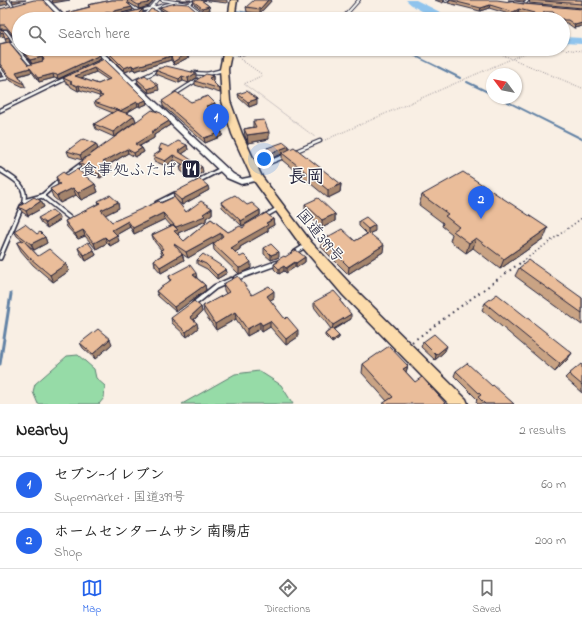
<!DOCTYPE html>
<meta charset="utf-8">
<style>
body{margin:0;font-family:"Indie Flower","Klee One",sans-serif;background:#f2f2f2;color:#222}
.compass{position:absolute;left:486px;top:68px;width:36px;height:36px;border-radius:50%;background:#fff;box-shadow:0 1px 3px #0004;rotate:302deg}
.you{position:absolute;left:264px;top:159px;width:14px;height:14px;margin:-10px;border:3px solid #fff;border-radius:50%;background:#1a73e8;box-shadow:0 0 0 6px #1a73e833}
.badge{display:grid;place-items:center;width:26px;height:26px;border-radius:50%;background:#2563eb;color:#fff;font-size:13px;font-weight:700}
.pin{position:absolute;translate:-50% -33px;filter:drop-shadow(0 1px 2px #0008)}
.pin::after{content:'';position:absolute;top:21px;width:14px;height:12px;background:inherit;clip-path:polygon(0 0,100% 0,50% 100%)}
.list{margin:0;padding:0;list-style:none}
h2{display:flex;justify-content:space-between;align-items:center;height:52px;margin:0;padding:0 16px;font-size:17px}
h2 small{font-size:13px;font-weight:400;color:#767676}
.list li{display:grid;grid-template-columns:26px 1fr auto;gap:12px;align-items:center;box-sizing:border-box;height:56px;padding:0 16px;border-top:1px solid #e0e0e0}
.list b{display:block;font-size:15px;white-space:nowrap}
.list p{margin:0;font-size:13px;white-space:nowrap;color:#767676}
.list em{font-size:13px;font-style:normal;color:#767676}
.icon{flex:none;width:22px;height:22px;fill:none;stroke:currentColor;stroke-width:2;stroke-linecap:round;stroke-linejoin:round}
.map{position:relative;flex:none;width:582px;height:404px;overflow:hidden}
.search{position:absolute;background:#fff;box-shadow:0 1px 3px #0004;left:12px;right:12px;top:12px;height:44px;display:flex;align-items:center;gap:10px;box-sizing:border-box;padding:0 14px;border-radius:22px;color:#767676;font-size:15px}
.sheet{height:164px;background:#fff}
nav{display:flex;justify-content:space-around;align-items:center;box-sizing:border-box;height:56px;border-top:1px solid #e0e0e0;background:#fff;font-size:11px;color:#767676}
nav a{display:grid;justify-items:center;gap:2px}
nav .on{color:#2563eb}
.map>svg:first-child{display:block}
</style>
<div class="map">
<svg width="582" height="404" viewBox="0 0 582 404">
<rect width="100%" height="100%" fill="#f9efe4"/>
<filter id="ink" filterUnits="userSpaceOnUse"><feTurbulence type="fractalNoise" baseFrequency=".025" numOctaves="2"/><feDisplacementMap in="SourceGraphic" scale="8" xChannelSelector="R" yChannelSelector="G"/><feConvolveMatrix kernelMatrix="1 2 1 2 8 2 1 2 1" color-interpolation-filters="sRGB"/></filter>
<g filter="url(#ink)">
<!-- green -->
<g fill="#96dba7" stroke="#5c7e71">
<polygon points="78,355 94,369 96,378 105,386 104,398 99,404 38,404 33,392 35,384 67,356"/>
<polygon points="259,371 281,385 293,404 182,404 235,374"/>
</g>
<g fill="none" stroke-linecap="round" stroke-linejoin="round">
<!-- stream-far2 -->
<g stroke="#6483a6" stroke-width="1.5">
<polyline points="237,11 298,19"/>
<polyline points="401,49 440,68"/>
</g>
<!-- stream-far1 -->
<g stroke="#6483a6" stroke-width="2">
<polyline points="438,67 460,78"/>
<polyline points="467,82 492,94"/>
<polyline points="500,98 582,139"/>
</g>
<!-- stream -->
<polyline stroke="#6483a6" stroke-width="3" points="0,364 11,294"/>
<!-- river -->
<g fill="#90c4ed" fill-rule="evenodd">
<path d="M406,0H416L454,19C438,19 418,12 406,0Z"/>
<polygon points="563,37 582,38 582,44 563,43"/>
</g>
<!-- service-far3 casing -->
<g stroke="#22223b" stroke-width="4">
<g id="service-far3">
<polyline points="8,0 13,6"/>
<polyline points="162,0 189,4 196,0"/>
<polyline points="446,1 449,0"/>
<polyline points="189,4 201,13"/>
<polyline points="130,5 139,11"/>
<polyline points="520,5 524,5 528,0"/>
<polyline points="152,9 156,9 170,19"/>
<polyline points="140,11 177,2"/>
<polyline points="141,19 158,0"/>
<polyline points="342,19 359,0"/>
<polyline points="0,31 6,31 14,42"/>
<polyline points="12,43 32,66"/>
<polyline points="227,55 235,55 259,49"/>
</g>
</g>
<!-- service-far2 casing -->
<g stroke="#22223b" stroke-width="5">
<g id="service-far2">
<polyline points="0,69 7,78 0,79"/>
<polyline points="193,73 208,74"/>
<polyline points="207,74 223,70"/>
<polyline points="131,83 159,70"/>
<polyline points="175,94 197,80"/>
<polyline points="296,151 320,141"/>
</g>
</g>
<!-- service-far1 casing -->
<g stroke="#22223b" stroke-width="6">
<g id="service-far1">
<polyline points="255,168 285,156"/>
<path d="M0,170C12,178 27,184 24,201"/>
<polyline points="64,177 82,164"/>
<polyline points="198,181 221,169"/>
<polyline points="42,196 71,219"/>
<polyline points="24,201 42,196 60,180"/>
<polyline points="157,203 175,194"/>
<polyline points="265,216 279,208"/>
<polyline points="294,253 305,246"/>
<polyline points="0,258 22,206"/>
<polyline points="274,264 277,263"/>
</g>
</g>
<!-- service casing -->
<g stroke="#22223b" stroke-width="7">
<g id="service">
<polyline points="236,278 277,263"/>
<polyline points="194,304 215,287 231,280"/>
</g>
</g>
<!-- minor casing -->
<g stroke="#22223b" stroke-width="3">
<g id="minor">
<polygon points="19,40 19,42 0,47 0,45"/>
<polygon points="68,76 72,77 0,112 0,109"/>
</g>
</g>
<!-- tertiary casing -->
<g stroke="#22223b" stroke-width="3">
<g id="tertiary">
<polygon points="43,0 48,0 67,19 62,19"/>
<polygon points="93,49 99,49 233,174 242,179 257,176 261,178 260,180 241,184 227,178"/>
</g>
</g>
<!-- trunk casing -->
<g stroke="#22223b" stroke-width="3">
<g id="trunk">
<polygon points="231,0 237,0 234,19 228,19"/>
<polygon points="224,49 232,49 228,69 230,101 242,134 262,177 311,242 353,287 466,399 468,404 449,404 343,295 303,248 252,178 232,134 222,101 220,69"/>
</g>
</g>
<!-- path-far2 -->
<g stroke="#22223b" stroke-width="1" stroke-dasharray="0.5 2" stroke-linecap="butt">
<polyline points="489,49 582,88"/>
<polyline points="561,49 582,51"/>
<polyline points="240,59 263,75 244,84 315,137"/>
<polyline points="325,140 534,49"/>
</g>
<!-- path-far1 -->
<polyline stroke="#22223b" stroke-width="1.5" stroke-dasharray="1 3" stroke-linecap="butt" points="519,264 582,218"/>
<!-- path -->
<polyline stroke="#22223b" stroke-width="2" stroke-dasharray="1.5 4" stroke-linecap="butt" points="412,342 520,263"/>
<!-- service-far3 -->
<use href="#service-far3" stroke="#fdfcf7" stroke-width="2"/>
<!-- service-far2 -->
<use href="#service-far2" stroke="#fdfcf7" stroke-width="2.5"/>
<!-- service-far1 -->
<use href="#service-far1" stroke="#fdfcf7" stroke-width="3"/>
<!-- service -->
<use href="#service" stroke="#fdfcf7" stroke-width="4"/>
<!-- minor -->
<use href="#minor" fill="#fdfcf7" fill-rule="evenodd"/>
<!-- tertiary -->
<use href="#tertiary" fill="#fdfcf7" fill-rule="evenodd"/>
<!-- trunk -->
<use href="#trunk" fill="#fcdcac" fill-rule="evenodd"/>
</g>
<!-- wall -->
<g fill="#c9a384" stroke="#22223b" fill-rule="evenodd">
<polygon points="112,0 154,0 149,6 139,9 129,3 129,4 133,10 105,17 107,18 143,9 143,13 139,18 139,19 70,19 67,16 66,13 89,7 88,5"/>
<polygon points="176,0 191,0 189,1"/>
<polygon points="194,0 227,0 227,3 201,0 209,6 210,10 203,11 194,4 193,1"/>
<polygon points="272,0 260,13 247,12 246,7"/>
<polygon points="435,0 444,0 443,3"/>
<polygon points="449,0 524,4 582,9 582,26 574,28 567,23 563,23 563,19 556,19 552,15 543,15 541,19 532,19 533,16 518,13 512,15 489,8 480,11 448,3"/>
<polygon points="508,0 525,0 523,2"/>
<polygon points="530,0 582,0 582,8 529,3"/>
<polygon points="160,7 196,11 197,13 175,18 160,9"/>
<polygon points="0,9 19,19 19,48 16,44 15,41 19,39 15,39 7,29 0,29"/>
<polygon points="161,14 161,16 158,19 144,19 144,17"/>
<polygon points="0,44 28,65 43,61 32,64 20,49 94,49 101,59 58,79 54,78 39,82 32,72 19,76 24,84 26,88 11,81 0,66"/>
<polygon points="101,49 110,49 106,54"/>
<polygon points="132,52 188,53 189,57 174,65 171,60 135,71 133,69 125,72 110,57 109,53"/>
<path d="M104,59L146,100L147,104L140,107L138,106L126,113L134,116L136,121L114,137L96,129L94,124L113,113L96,106L94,102L100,99L99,96L80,90L78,91L71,87L70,85L65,82L63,78ZM96,72L108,80L98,84L81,78Z"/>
<polygon points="155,70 196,78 189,83 183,81 179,83 156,74"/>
<polygon points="213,76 213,80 212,81 220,89 220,93 195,85 195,81"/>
<polygon points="137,79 159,90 149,93 138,83"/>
<polygon points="238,94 257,104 249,107 239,98"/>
<polygon points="162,101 191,102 216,108 209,110 221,126 217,127 222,132 222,136 205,143 163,106"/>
<polygon points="253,121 269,139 248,143 245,136 244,129 253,127"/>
<polygon points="170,125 154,135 154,138 140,146 142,148 144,152 135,157 128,153 109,165 110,166 112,171 100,178 81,168 79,163"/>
<polygon points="96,144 98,149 82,160 69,156 67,151"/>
<polygon points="187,145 188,150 182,154 203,172 192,179 181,171 180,166 182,164 174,160 166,166 154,161 153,156 160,152 159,149"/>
<polygon points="289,146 289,149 341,184 340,192 328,198 282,160 282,154 272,158 267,153 267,148"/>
<polygon points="67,175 95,184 98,192 81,200 76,195 60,203 53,197 50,189 58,185 56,177"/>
<polygon points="209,190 182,205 176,200 186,212 212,208 212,214 206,218 206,221 178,233 178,236 184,241 211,219 228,232 243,228 273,219 274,225 268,228 268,231 240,247 240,249 235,252 251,268 239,274 214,250 213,244 217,241 188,258 182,254 184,260 161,273 155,266 154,260 162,255 160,250 161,250 154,241 152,235 171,226 165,219 134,234 130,227 116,235 119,241 110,246 107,243 96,249 85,236 78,239 67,227 65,221 99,204 98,201 119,208 105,215 112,222 174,197 173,193"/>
<polygon points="422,195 544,238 500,269 473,248 466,253 450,241 452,234 442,226 443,223 419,205"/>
<polygon points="41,201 44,207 28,216 22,212 19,207"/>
<polygon points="221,202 260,210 260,215 242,226 222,207"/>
<polygon points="305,204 335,214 335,221 322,228 305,212"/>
<polygon points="38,218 60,220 47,228 41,223"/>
<polygon points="359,221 375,231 370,233 383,252 348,274 321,247 322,240 355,241 367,234 359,226"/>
<polygon points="14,231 37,234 45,237 47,243 34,250 27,244 38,256 66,264 69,271 53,282 33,265 21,251 17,243 22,240 17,236"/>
<polygon points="78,248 94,250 96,255 86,261 80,253"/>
<polygon points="264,248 279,257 271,260 264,254"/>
<polygon points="285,257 305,257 305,262 296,268 295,267 286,273 284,271 279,274 274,269 274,264 277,262 277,260"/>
<polygon points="197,260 226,269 227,273 217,279 207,269 197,264"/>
<polygon points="519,268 582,298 582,325 515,276"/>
<polygon points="169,276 197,278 205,285 206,290 176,312 158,296 156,291 170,281"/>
<polygon points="223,284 252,295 274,298 270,300 298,337 286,345 270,327 262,332 260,329 247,336 236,319 216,330 204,313 203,306 226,294 224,290"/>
<polygon points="314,302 342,303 351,319 333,330 339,336 339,338 332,343 325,336 325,334 331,329 314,307"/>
<polygon points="485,303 572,353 567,360 555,372 482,310"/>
<polygon points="201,307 202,312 194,320 198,328 187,337 172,323 171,318"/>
<polygon points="423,342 445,351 435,360 421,347"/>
<polygon points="80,343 112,344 95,359 83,348"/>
<polygon points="363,364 408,366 406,372 415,382 387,401 362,373"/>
<polygon points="582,365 582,393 565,378 569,374"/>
<polygon points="456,371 492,386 514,404 478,404 476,402 477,399 454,376"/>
</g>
<!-- shaded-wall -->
<g fill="#a4846c" stroke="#22223b">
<polygon points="7,0 8,4 0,6 0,2"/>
<polygon points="12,0 26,0 13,3"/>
<polygon points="52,0 70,0 53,3"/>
<polygon points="151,0 154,0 149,6 139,9 138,5"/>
<polygon points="268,0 272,0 260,13 260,9"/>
<polygon points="490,5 489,8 480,11 481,8"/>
<polygon points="209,6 210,10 203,11 202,8"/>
<polygon points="132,7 133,10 106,17 105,19 104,16 105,13"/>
<polygon points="143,9 143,13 139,18 139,19 130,19 138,14"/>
<polygon points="519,9 518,13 512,15 513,12"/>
<polygon points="196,11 197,13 175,18 175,16"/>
<polygon points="161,14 161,16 157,19 157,18"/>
<polygon points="582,23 582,26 574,28 575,25"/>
<polygon points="3,32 5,36 0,37 0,33"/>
<polygon points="19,35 19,39 15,39 14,36"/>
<polygon points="9,37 10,41 6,42 5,38"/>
<polygon points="106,49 110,49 106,54 105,50"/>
<polygon points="188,53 189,57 174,65 173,62"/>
<polygon points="100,55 101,59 58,79 57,75"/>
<polygon points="171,56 171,60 135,71 134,67"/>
<polygon points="42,57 43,61 32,64 30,60"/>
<polygon points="132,65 133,69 125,72 124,68"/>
<polygon points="30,68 32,72 18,76 16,72"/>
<polygon points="94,68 96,72 76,80 75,76"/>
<polygon points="0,72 2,76 0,77"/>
<polygon points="196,73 196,78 189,83 188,78"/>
<polygon points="53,74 54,78 39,82 38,78"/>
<polygon points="182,76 183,81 179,83 179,79"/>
<polygon points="213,76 213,80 210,82 209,78"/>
<polygon points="79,85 80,90 78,91 77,86"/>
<polygon points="158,85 159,90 149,93 148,89"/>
<polygon points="257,99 257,104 249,107 248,102"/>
<polygon points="146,100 147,104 140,107 139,103"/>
<polygon points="137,102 138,106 121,116 120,111"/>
<polygon points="215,103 216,108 207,111 206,106"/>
<polygon points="134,116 136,121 114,137 113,132"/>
<polygon points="169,121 170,125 154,135 154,138 136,148 135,144 151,132"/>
<polygon points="220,121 221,126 213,129 213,124"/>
<polygon points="222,132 222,136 205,143 204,138"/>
<polygon points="269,132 269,139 248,143 247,135"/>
<polygon points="96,144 98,149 82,160 80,155"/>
<polygon points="187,145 188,150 179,156 178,151"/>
<polygon points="289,146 289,151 282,153 282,154 272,158 271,153"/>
<polygon points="142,148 144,152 135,157 134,153"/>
<polygon points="127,149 128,153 105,167 103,162"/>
<polygon points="173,155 174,160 166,166 165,161"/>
<polygon points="110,166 112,171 100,178 99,174"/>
<polygon points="202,167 203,172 192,179 191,173"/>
<polygon points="95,184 98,192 81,200 78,193"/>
<polygon points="341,184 340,192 328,198 328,190"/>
<polygon points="208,186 209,190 182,205 181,200"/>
<polygon points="73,188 76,195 60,203 57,196"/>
<polygon points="41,201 44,207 28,216 26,211"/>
<polygon points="118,202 119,208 103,216 101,210"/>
<polygon points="212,208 212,214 206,218 206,221 178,233 179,235 176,237 174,231 176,227 203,214"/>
<polygon points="260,210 260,215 242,226 241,221"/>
<polygon points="163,213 165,219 134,234 133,228"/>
<polygon points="335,214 335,221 322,228 322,220"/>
<polygon points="58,215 60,220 47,228 45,223"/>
<polygon points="273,219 274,225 268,228 268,231 240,247 240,249 232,254 231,248 238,242"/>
<polygon points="128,221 130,227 114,236 112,230"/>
<polygon points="375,225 375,231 368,234 368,229"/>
<polygon points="548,228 544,238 500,269 504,259"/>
<polygon points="83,230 85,236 78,239 75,234"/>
<polygon points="221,233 221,239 188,258 186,252"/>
<polygon points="117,235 119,241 110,246 108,240"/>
<polygon points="45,237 47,243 34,250 31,244"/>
<polygon points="105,237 107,243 96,249 94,243"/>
<polygon points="476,238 473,248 466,253 469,243"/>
<polygon points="384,245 383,252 348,274 349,267"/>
<polygon points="94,250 96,255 86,261 84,255"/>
<polygon points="279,252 279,257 271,260 271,255"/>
<polygon points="182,254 184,260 161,273 160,267"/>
<polygon points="305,257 305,262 296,268 296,263"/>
<polygon points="251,262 251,268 239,274 239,268"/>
<polygon points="295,262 295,267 286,273 286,268"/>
<polygon points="66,264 69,271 53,282 50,275"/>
<polygon points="284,266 284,271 279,274 279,269"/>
<polygon points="226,269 227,273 217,279 217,275"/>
<polygon points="196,273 197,278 193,275"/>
<polygon points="205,285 206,290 176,312 174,307"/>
<polygon points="274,291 274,298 267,302 267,296"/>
<polygon points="201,307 202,312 191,322 190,317"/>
<polygon points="235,312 236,319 216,330 215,324"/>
<polygon points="351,314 351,319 332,330 333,325"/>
<polygon points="270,321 270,327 262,332 262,325"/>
<polygon points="260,322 260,329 247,336 247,329"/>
<polygon points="197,323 198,328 187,337 186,332"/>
<polygon points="298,330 298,337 286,345 286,339"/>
<polygon points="339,336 339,338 332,343 332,341"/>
<polygon points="110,339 112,344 95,359 93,354"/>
<polygon points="447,346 445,351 435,360 436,355"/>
<polygon points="572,353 567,360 555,372 560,364"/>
<polygon points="408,366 405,374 403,369"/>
</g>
<!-- building -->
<g fill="#eabd9a" stroke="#22223b" fill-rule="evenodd">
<polygon points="0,0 7,0 0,2"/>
<polygon points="34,0 43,0 60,19 19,19 19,46 15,41 19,39 19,35 14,36 5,25 0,25 0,9"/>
<polygon points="112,0 128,0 127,3 132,7 105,13 104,16 107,18 143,9 138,14 138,17 130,19 72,19 66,13 90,7 88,5"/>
<polygon points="130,0 151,0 148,3 138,5"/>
<polygon points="194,0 201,0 209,6 202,8 193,1"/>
<polygon points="254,0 268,0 260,9 246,7"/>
<polygon points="449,0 497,0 524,4 582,9 582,23 575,25 568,20 563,20 563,19 560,19 553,12 544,12 542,18 533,16 534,13 519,9 513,12 490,5 481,8"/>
<polygon points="531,0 582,0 582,4"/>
<polygon points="176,3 188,4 196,11 175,16 160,7"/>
<polygon points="151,9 155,10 161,14 157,18 144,17"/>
<polygon points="0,30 3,30 9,37 5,38 3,32 0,33"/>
<polygon points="9,42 28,65 43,61 44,59 42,57 30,60 21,49 94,49 100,55 57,75 53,74 38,78 30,68 16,72 24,84 10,77 0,64 0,44"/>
<polygon points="112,49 129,49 132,52 138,49 183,49 188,53 173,62 171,56 134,67 132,65 124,68 109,53"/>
<path d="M104,59L146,100L139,103L137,102L120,111L94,102L103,96L99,95L101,94L79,85L77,86L70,83L72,82L63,78ZM94,68L110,79L98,84L75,76Z"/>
<polygon points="166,66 196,73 188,78 182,76 179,79 155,70"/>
<polygon points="206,74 213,76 209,78 220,89 195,81"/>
<polygon points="145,75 158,85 148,89 137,79"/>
<polygon points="247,91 257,99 248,102 238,94"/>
<polygon points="176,92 191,102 208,96 215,103 206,106 220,121 213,124 222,132 204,138 162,101"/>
<polygon points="117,110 134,116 113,132 94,124"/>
<polygon points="152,110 161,113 169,121 151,132 153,133 135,144 142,148 134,153 127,149 103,162 110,166 99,174 79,163"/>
<polygon points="264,120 269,132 247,135 244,129 256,127 253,121"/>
<polygon points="83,139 96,144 80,155 67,151"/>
<polygon points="178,141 187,145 178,151 202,167 191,173 180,166 187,162 173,155 165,161 153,156 162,150 159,149 161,144 169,147"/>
<polygon points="284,142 289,146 271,153 267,148"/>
<polygon points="294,147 341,184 328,190 282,153"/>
<polygon points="77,169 95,184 78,193 73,188 57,196 50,189 60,184 57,182 59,181 56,177 63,172 67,175"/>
<polygon points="463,172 548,228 504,259 476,238 469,243 453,231 459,227 445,216 448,214 422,195"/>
<polygon points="200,179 208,186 181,200 173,193"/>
<polygon points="110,195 118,202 101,210 112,222 159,201 161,203 174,197 186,212 201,201 212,208 203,214 205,216 176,227 163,213 133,228 128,221 112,230 117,235 108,240 105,237 94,243 83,230 75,234 65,221 100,203 98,201"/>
<polygon points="235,195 247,205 252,203 260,210 241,221 221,202"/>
<polygon points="34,197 41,201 26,211 19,207 20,206"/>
<polygon points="318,198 335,214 322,220 305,204"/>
<polygon points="52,210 58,215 45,223 38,218"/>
<polygon points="266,213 273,219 266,223 268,225 238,242 239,243 231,248 240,257 244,255 251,262 243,267 239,268 213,244 223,236 221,233 186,252 174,244 182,254 160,267 154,260 164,254 160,250 163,249 152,235 173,225 178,230 174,231 184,241 211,219 228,232 240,226 243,228 245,225"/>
<polygon points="366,217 375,225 368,229 359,221"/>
<polygon points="25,224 37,234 40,232 45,237 31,244 14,231"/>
<polygon points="342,229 355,241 369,233 384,245 349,267 322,240"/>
<polygon points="23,240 38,256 49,249 66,264 50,275 30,258 17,243"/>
<polygon points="88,242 94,250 84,255 78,248"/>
<polygon points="271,244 279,252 271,255 264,248"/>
<polygon points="296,250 305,257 296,263 295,262 286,268 284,266 279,269 274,264 278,262 277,260 284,256 285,257"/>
<polygon points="203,254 226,269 217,275 206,264 197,260"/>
<polygon points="529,260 582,298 582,313 519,268"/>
<polygon points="190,265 196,273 193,275 205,285 174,307 156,291 171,280 169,276"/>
<polygon points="238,276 252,295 269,286 274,291 267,296 285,319 287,317 298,330 286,339 270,321 262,325 260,322 247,329 235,312 215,324 203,306 229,292 223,284"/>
<polygon points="334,291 342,300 340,301 351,314 333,325 314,302"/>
<polygon points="497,294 572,353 560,364 485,303"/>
<polygon points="194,301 201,307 190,317 197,323 186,332 171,318"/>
<polygon points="98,329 110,339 93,354 80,343"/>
<polygon points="332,329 339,336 332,341 325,334"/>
<polygon points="434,334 447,346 436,355 423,342"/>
<polygon points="389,346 408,366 403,369 415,382 422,377 446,404 382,404 393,397 363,364"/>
<polygon points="467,363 492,386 493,385 514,404 485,404 478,397 481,395 456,371"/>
<polygon points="581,364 582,365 582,385 569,374"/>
</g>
</g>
<!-- icons -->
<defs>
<g id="restaurant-square" transform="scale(1)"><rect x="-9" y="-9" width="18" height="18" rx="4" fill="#22223b" stroke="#fdfcf7"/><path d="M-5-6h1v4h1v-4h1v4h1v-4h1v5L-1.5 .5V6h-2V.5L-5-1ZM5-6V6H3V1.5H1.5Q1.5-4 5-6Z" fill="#fff"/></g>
</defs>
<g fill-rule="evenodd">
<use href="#restaurant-square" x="191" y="169"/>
</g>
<g text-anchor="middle" stroke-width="3" stroke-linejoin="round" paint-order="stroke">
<!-- poi labels -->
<g font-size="16" fill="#22223b" stroke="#fdfcf7" text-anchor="end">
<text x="177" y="175">食事処ふたば</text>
</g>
<!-- street labels -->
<g font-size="16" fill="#22223b" stroke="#fdfcf7">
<text transform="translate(321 235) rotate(50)" y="6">国道399号</text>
</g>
<!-- quarter labels -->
<g font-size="18" font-weight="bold" fill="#22223b" stroke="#fdfcf7">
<text x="306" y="182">長岡</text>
</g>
</g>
</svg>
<svg class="compass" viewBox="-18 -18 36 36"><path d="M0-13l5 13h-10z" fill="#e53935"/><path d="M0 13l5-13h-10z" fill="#767676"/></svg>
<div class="you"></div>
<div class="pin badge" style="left:216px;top:137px">1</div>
<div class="pin badge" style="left:481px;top:219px">2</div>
<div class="search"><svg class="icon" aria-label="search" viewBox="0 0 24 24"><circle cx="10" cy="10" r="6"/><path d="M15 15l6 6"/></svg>Search here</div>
</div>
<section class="sheet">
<h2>Nearby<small>2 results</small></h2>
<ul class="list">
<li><span class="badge">1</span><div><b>セブン-イレブン</b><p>Supermarket · 国道399号</p></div><em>60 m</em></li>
<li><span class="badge">2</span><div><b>ホームセンタームサシ 南陽店</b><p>Shop</p></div><em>200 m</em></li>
</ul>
</section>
<nav>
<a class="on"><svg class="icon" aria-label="map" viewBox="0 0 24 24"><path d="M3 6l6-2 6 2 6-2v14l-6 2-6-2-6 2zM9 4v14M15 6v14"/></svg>Map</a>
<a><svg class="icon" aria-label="directions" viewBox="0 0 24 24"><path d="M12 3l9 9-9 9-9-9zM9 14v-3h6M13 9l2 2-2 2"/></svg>Directions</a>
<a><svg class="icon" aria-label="saved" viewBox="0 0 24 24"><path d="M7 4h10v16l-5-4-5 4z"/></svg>Saved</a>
</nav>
